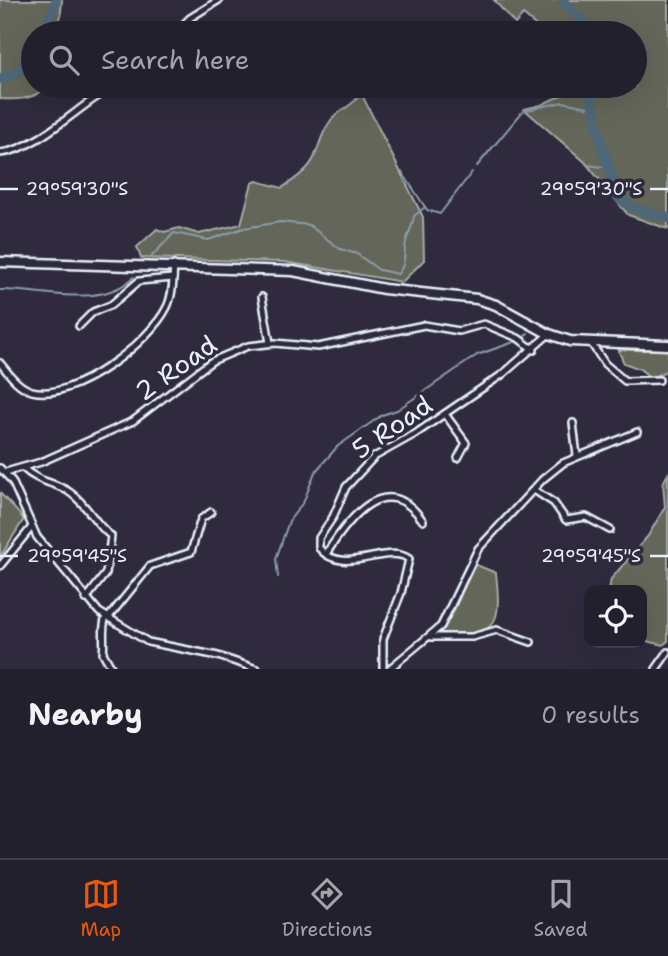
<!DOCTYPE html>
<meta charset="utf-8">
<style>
body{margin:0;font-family:"Shantell Sans",sans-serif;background:#2f2d3a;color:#f1f3f6}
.controls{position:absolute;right:21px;bottom:21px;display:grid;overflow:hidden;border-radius:14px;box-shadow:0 7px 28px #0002}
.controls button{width:63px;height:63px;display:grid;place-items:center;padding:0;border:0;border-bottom:2px solid #403e4a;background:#23202e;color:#f1f3f6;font:35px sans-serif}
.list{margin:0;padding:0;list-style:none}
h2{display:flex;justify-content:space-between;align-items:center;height:91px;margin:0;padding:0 28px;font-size:30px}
h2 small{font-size:23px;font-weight:400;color:#a3a3aa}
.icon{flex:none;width:38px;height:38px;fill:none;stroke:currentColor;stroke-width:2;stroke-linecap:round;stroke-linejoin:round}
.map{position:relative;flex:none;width:668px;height:669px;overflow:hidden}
.search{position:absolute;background:#23202e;box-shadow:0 7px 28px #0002;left:21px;right:21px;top:21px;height:77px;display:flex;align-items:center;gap:18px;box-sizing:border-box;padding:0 24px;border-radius:38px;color:#a3a3aa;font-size:26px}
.sheet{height:189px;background:#23202e}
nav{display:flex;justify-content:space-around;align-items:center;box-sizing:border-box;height:98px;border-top:2px solid #403e4a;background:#23202e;font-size:19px;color:#a3a3aa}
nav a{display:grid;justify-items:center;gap:4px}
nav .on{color:#ea580c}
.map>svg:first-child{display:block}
</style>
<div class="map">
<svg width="668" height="669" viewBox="0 0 668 669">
<rect width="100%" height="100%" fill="#2f2a3d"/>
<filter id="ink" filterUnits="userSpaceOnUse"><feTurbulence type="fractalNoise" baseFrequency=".0143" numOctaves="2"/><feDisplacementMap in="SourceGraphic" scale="14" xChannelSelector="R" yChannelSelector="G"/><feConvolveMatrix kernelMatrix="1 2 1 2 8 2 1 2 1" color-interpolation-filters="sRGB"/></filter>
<g filter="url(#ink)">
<!-- green -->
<g fill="#636658" stroke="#a6aca8" stroke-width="2">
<path d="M0,0H62L59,33H33V86H47C35,100 17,100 0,99Z"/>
<polygon points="494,0 668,0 668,229 628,215 585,162 524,109 541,105 570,91 572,86 635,86 635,33 545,33 523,15 515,24"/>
<path d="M361,93L423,217L424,260L402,282L285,262L141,258L137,247L157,229L164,232L179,228L199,234L241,224L252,183L257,181L282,188C293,180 308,171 314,158C320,144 322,131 333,118C342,108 354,106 361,93Z"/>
<polygon points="618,350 668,350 668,370 651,378 640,369 624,363"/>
<polygon points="668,474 668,641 663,645 642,640 642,590 609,590 611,579 648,536 665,507 663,483"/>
<polygon points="0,493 24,519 0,557"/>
<path d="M474,564L496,573C502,628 497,636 439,633L453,613Z"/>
</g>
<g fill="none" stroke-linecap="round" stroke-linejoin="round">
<!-- stream -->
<g stroke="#8c9eac" stroke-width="2">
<polyline points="587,165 611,168"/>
<polyline points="477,166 523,111 563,102 592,108"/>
<polyline points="402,172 427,210 440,214 472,172"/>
<path d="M152,256L174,233L208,240L244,228L280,222L309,225L340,249L357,254L379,270L398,274C407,262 403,256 406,242C408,233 413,226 414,216L425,207"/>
<path d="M0,290C42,289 100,310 134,277"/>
<polyline points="525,336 528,333"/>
<polyline points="278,577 276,559 289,521 304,501 315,472 338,446 382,415 397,410 477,355 517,341"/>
</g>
<!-- river -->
<g stroke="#4f6779" stroke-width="10">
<polyline points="562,0 585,24 588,33"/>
<polyline points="45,33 56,0"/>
<polyline points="0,79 16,73 33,56"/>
<polyline points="589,86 602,147 618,197 630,207 668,218"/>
</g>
<!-- street casing -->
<g stroke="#e8f1f8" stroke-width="10">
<g id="street">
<polyline points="175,33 190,18 219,0"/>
<path d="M0,153C37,150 80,104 114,86"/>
<polyline points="262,297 270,343"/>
<polyline points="79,326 93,312 111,305 139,281 173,278"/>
<polyline points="591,343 605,364 625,381 659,380"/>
<path d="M0,363C9,374 18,387 32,391C73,402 150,342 167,307C173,295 173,279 174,265"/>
<polyline points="445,414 466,443 458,458"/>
<polyline points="573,423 577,456"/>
<polyline points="0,468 12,481 37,537 99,612 148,642 218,656 257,669"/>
<path d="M23,468C40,484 58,482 72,494C88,506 95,524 111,536L106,573L86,599"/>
<polyline points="6,472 41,462 133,421 212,361 248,346 275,343 318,347 424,325 459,331 484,324 518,338 534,350"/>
<polyline points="534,490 554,503 566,520 586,517 610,530"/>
<path d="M326,554C349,518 386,468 423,521"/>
<polyline points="0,566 31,528"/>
<path d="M106,617C101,629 105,640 103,653L112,669"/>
<polyline points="108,618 150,566 191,552 201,519 211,512"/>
<polyline points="431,637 472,637 497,630 531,642"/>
<path d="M383,669V639L401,593L409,559C387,542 344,578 319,548V538L333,517L346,487L374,457L415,434L503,374L549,334"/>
<polyline points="389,669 441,626 478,549 543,479 563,463 637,432"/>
<polyline points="656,669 668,652"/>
</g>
</g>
<!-- secondary casing -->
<g stroke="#e8f1f8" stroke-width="13">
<polyline id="secondary" points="0,262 293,271 384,289 477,299 496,305 549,334 570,341 668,345"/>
</g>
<!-- street -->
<use href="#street" stroke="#2f2a3d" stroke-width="5"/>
<!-- secondary -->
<use href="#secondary" stroke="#2f2a3d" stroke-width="8"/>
</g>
</g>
<!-- ticks -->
<path fill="none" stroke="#e8f1f8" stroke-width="2.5" d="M0,189H18M650,189H668M0,556H18M650,556H668"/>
<g text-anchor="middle" stroke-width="7" stroke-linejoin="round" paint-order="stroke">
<!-- street labels -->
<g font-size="26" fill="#e8f1f8" stroke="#2f2a3d">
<text transform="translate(176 368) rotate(-35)" y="9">2 Road</text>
<text transform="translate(392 427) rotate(-34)" y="9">5 Road</text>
</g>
</g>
<g font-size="18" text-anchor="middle" fill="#e8f1f8" stroke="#2f2a3d" stroke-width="7" stroke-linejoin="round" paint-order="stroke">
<text x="77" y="195">29°59'30"S</text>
<text x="591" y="195">29°59'30"S</text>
<text x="77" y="562">29°59'45"S</text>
<text x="591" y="562">29°59'45"S</text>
</g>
</svg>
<div class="controls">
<button><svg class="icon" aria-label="locate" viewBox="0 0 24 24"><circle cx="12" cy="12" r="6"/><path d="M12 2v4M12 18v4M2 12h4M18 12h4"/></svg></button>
</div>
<div class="search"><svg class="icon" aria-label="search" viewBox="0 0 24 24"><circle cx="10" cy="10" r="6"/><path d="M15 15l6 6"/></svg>Search here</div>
</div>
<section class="sheet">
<h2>Nearby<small>0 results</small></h2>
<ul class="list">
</ul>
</section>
<nav>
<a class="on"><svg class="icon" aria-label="map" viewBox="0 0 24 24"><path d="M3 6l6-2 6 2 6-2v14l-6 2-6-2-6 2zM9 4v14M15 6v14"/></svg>Map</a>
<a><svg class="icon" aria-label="directions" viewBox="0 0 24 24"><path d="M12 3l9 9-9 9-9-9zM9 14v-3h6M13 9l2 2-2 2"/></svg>Directions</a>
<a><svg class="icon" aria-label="saved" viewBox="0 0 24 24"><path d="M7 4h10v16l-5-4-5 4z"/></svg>Saved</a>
</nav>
